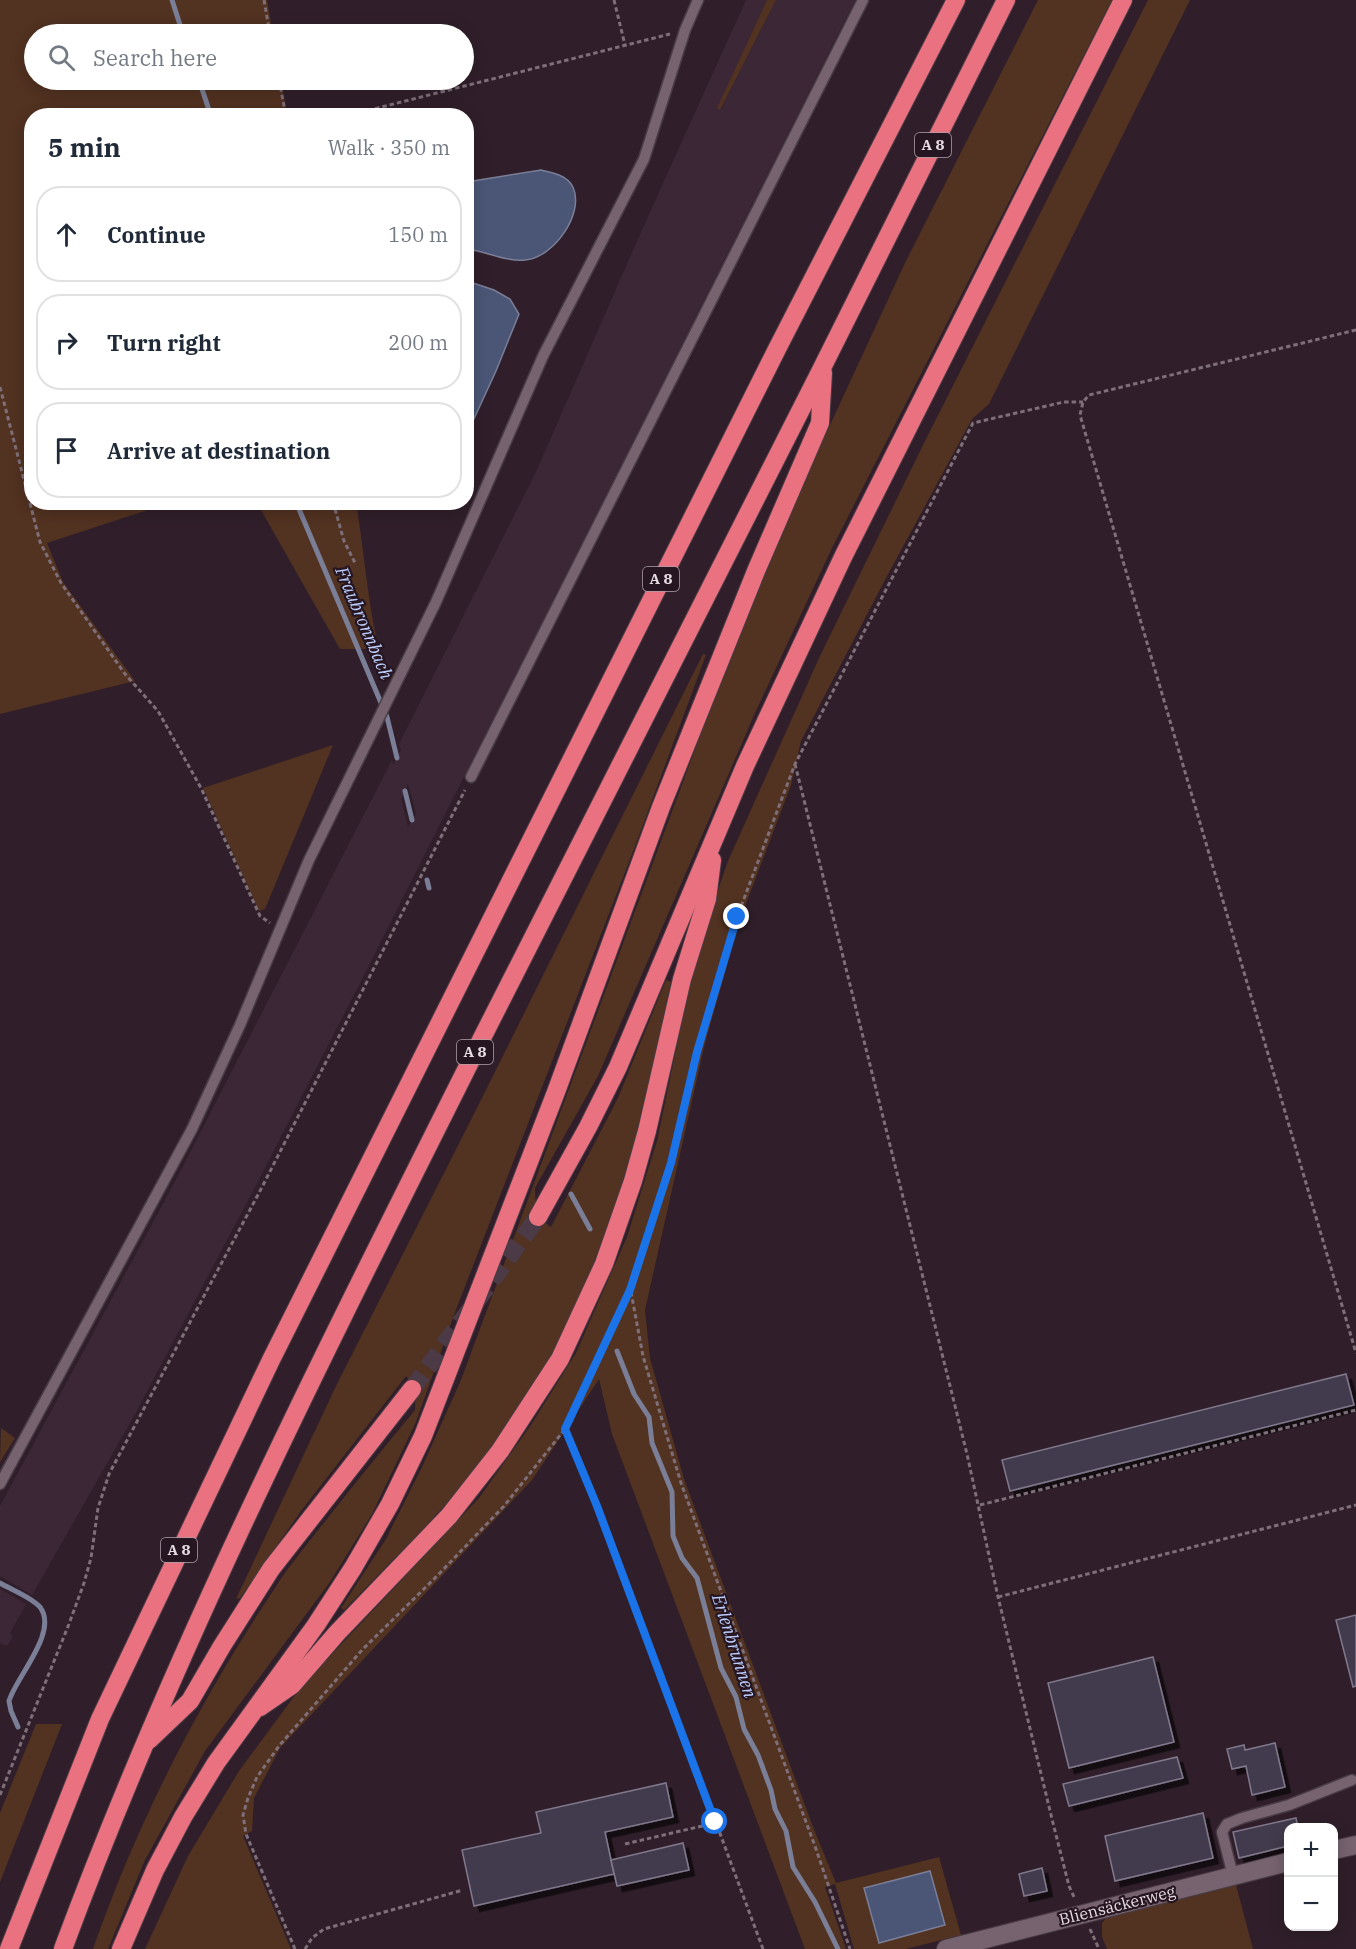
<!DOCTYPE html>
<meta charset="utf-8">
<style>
body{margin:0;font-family:"IBM Plex Serif",serif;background:#f2f2f3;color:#1f2937}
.controls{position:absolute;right:18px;bottom:18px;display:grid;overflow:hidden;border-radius:12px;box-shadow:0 3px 15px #0003}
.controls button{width:54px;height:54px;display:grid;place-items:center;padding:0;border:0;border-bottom:2px solid #e0e1e3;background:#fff;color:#1f2937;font:30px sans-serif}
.stop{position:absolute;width:18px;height:18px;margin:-14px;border:4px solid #1a73e8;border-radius:50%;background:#fff}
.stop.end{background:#1a73e8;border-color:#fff;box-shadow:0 2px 6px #0008}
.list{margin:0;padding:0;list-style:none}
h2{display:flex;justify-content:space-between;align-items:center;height:78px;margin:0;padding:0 24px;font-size:26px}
h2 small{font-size:20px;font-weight:400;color:#747a83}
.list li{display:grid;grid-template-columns:39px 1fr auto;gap:18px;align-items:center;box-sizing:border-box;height:96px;margin:0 12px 12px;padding:0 12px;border:2px solid #e0e1e3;border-radius:24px}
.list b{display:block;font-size:22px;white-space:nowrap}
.list em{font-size:20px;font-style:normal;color:#747a83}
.icon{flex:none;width:33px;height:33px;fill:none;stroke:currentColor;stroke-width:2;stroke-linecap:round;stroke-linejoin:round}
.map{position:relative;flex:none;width:1356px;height:1949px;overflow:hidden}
.search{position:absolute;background:#fff;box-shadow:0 3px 15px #0003;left:24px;top:24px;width:450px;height:66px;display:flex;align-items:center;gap:15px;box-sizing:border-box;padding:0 21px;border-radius:33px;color:#747a83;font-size:22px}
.panel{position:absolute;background:#fff;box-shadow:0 3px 15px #0003;left:24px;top:108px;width:450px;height:402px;border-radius:24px}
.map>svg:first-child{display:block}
</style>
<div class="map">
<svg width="1356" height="1949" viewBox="0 0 1356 1949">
<defs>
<filter id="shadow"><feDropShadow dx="5.5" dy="5.5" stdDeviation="0" flood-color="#0009"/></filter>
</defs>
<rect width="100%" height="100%" fill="#301f2a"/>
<!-- built -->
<g fill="#3c2736" fill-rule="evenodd">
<path d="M746,0H767L718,108L720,110L776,0H855L360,983L255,1187L134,1416L32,1595L0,1576V1506L179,1174L392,760L393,764L401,750L399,744L536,472L641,232ZM408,784L416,813L408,827L401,799Z"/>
<polygon points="0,1589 26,1604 10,1633 13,1636 7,1646 0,1643"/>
</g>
<!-- green -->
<g fill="#523221">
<polygon points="0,0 267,0 273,34 34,34 34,80 281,80 287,115 32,116 32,502 169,503 47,543 63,582 135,681 0,714"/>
<polygon points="767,0 776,0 720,110 717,108"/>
<path d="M1038,0H1112L832,548L755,713L598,1076L535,1188C535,1203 537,1218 551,1227L618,1098L666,980L671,982C662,1024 654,1066 644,1107C613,1227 568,1345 494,1446C450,1505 395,1557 344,1610L341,1608L386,1539L422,1467L461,1380L700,736L793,505L905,263Z"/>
<polygon points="1148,0 1190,0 989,404 972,419 886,578 801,741 791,785 739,922 704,1047 645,1310 650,1358 684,1479 813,1827 836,1883 939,1857 961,1935 906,1949 854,1949 835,1884 825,1887 846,1949 805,1949 612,1434 599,1379 532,1480 280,1748 254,1798 252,1831 243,1836 291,1949 145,1949 188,1856 239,1771 301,1687 479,1498 531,1425 576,1353 627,1237 657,1141 696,954 728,861 820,656 924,443"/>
<path d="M257,503H356C364,549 367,596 377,641L369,649H340Z"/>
<path d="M703,654L706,655L634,849L454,1315L416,1422L372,1514L330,1582L205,1751L145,1860L108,1949H93C138,1820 201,1698 277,1585C288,1567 302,1551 315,1534C348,1492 381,1451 415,1410C416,1397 414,1385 406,1376L301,1511L240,1598L236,1599L336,1386L477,1108Z"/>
<polygon points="333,745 265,909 259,911 203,788"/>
<polygon points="1,1428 15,1438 0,1462"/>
<polygon points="36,1724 62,1724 0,1882 0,1813"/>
<polygon points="1236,1885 1253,1949 1107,1949 1102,1937 1102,1923 1107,1917"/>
</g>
<!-- water -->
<g fill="#4b5677" stroke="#7a7e97" stroke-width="1.5">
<path d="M541,170C553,173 567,175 573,187C585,214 553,258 525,260C506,262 485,251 467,249V182Z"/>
<polygon points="467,281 494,290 510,299 519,314 496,371 467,434"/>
<polygon points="930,1871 945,1925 879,1943 864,1888"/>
</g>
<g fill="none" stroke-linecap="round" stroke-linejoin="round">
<!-- stream -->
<g stroke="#7a7e97" stroke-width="5">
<polyline points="172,0 183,34"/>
<polyline points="199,80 211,116"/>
<polyline points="296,502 387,717 397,758"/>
<polyline points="405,791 412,820"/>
<polyline points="427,880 429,888"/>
<polyline points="571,1194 590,1229"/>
<polyline points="617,1351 634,1394 649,1417 652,1443 672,1492 673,1536 682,1558 697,1578 721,1668 736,1697 744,1729 758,1755 771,1790 775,1809 786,1831 793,1867 815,1902 838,1949"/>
<path d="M0,1583C12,1590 31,1597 40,1607C59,1632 16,1677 9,1701L11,1711L18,1727"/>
</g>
</g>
<!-- building -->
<g fill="#433b4d" stroke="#80788c" stroke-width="1.5" filter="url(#shadow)">
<polygon points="1346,1374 1354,1405 1010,1491 1002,1460"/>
<polygon points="1356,1615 1356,1686 1353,1687 1336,1620"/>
<polygon points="1153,1657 1174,1742 1069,1768 1048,1683"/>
<polygon points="1275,1743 1285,1787 1252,1795 1246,1766 1232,1769 1227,1749 1244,1745 1245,1750"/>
<polygon points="1177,1757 1183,1778 1069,1806 1063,1784"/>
<polygon points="666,1783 673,1817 605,1832 614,1874 474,1906 462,1850 541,1833 536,1812"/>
<polygon points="1203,1813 1213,1858 1115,1881 1105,1836"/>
<polygon points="1296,1818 1298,1828 1288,1828 1288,1846 1239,1858 1233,1832"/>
<polygon points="683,1843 689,1870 617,1886 611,1860"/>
<polygon points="1042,1868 1047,1891 1024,1896 1019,1874"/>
</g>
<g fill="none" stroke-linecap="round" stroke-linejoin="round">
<!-- highway-tunnel -->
<polyline stroke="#4c3b46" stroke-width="18" stroke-dasharray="18 9" stroke-linecap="butt" points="412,1389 538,1217"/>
<!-- lane casing -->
<g stroke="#493c45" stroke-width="13">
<g id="lane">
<polyline points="471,777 863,0"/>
<polyline points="0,1484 192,1129 240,1025 309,860 436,602 543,356 644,159 685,30 698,0"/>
<polyline points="1233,1876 1222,1832 1227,1824 1242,1818 1289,1805 1352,1780"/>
</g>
</g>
<!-- street casing -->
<g stroke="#493c45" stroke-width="20">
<g id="street">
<polyline points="1334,1850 1356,1845"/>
<polyline points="946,1949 1288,1862"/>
</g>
</g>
<!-- highway casing -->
<g stroke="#493c45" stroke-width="20">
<g id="highway">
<polyline points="538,1217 588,1127 618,1067 745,766 843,557 1123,0"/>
<polyline points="260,1707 292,1685 337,1633 449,1516 500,1451 560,1359 604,1264 633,1181 647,1131 682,979 707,899 712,860"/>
<polyline points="149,1740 190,1701 222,1646 271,1569 412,1389"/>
<polyline points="9,1949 100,1719 271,1360 777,349 956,0"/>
<path d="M63,1949C179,1636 332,1338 481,1040C594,816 708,594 821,370C883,247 944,123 1006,0"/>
<polyline points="121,1949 155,1870 183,1817 216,1763 316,1625 353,1568 390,1504 423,1436 556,1092 661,807 756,571 820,423 823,373"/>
</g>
</g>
<!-- path -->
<g stroke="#7e6f78" stroke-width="3" stroke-dasharray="4.5 3" stroke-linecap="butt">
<polyline points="264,0 270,34"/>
<polyline points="614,0 625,45"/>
<polyline points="279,80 286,116"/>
<polyline points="346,116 670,34"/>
<polyline points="1356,330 1089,395 1083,402 1080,415 1356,1353"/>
<polyline points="0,387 40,542 61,583 125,674 158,711 201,788 260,916 270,923"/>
<polyline points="333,502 344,541 356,565"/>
<polyline points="795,764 967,1454 998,1597 1053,1823 1069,1886 1075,1899"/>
<polyline points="631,1292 643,1356 681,1483 816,1849 850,1949"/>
<polyline points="980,1505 1356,1410"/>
<polyline points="998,1597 1356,1505"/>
<polyline points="0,1795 69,1624 84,1583 91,1558 98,1508 109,1474 260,1191 465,790"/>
<polyline points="625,1844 715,1823"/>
<polyline points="1090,1929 1099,1949"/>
<polyline points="295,1949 246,1834 243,1815 248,1798 257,1777 279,1746 362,1650 437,1576 504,1506 565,1429"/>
<polyline points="305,1949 312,1938 324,1929 463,1890"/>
<polyline points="763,1949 598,1506 565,1429 630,1290 671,1163 697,1052 737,917 795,764 973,423 1064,402 1083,402"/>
</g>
<!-- lane -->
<use href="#lane" stroke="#776370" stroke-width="10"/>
<!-- street -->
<use href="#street" stroke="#776370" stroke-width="18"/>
<!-- highway -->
<use href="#highway" stroke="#ea7180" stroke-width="18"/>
</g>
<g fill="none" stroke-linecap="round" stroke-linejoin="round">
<!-- route -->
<polyline stroke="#1a73e8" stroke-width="8" points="715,1822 597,1506 565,1429 630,1290 671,1163 697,1052 737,917"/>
</g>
<g text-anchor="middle" stroke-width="4.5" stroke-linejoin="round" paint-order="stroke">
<!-- shield labels -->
<g fill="#261621" stroke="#aea1a9" stroke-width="1.5">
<rect x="915" y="133" width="36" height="24" rx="4.5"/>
<rect x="643" y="567" width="36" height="24" rx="4.5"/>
<rect x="457" y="1040" width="36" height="24" rx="4.5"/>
<rect x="161" y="1538" width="36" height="24" rx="4.5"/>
</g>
<g font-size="15" font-weight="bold" fill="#e8dce3">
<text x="933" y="150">A 8</text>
<text x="661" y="584">A 8</text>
<text x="475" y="1057">A 8</text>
<text x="179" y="1555">A 8</text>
</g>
<!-- street labels -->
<g font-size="16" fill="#e8dce3" stroke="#261621">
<text transform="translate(1117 1905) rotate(-14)" y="6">Bliensäckerweg</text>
</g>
<!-- water labels -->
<g font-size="18" font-style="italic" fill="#bdcefd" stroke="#261621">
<text transform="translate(364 623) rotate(67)" y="6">Fraubronnbach</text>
<text transform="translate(734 1646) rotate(72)" y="6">Erlenbrunnen</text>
</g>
</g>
</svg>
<div class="controls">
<button>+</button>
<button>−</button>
</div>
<div class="stop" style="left:715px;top:1822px"></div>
<div class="stop end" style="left:737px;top:917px"></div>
<div class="search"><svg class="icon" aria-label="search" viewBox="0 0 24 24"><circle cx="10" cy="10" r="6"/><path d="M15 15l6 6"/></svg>Search here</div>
<section class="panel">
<h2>5 min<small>Walk · 350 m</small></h2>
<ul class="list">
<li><svg class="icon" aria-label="ahead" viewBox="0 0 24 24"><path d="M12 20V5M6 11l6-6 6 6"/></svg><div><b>Continue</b></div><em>150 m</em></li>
<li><svg class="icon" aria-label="right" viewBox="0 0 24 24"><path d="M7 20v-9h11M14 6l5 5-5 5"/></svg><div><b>Turn right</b></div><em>200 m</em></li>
<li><svg class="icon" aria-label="arrive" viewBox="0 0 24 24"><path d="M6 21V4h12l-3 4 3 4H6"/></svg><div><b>Arrive at destination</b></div></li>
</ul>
</section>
</div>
